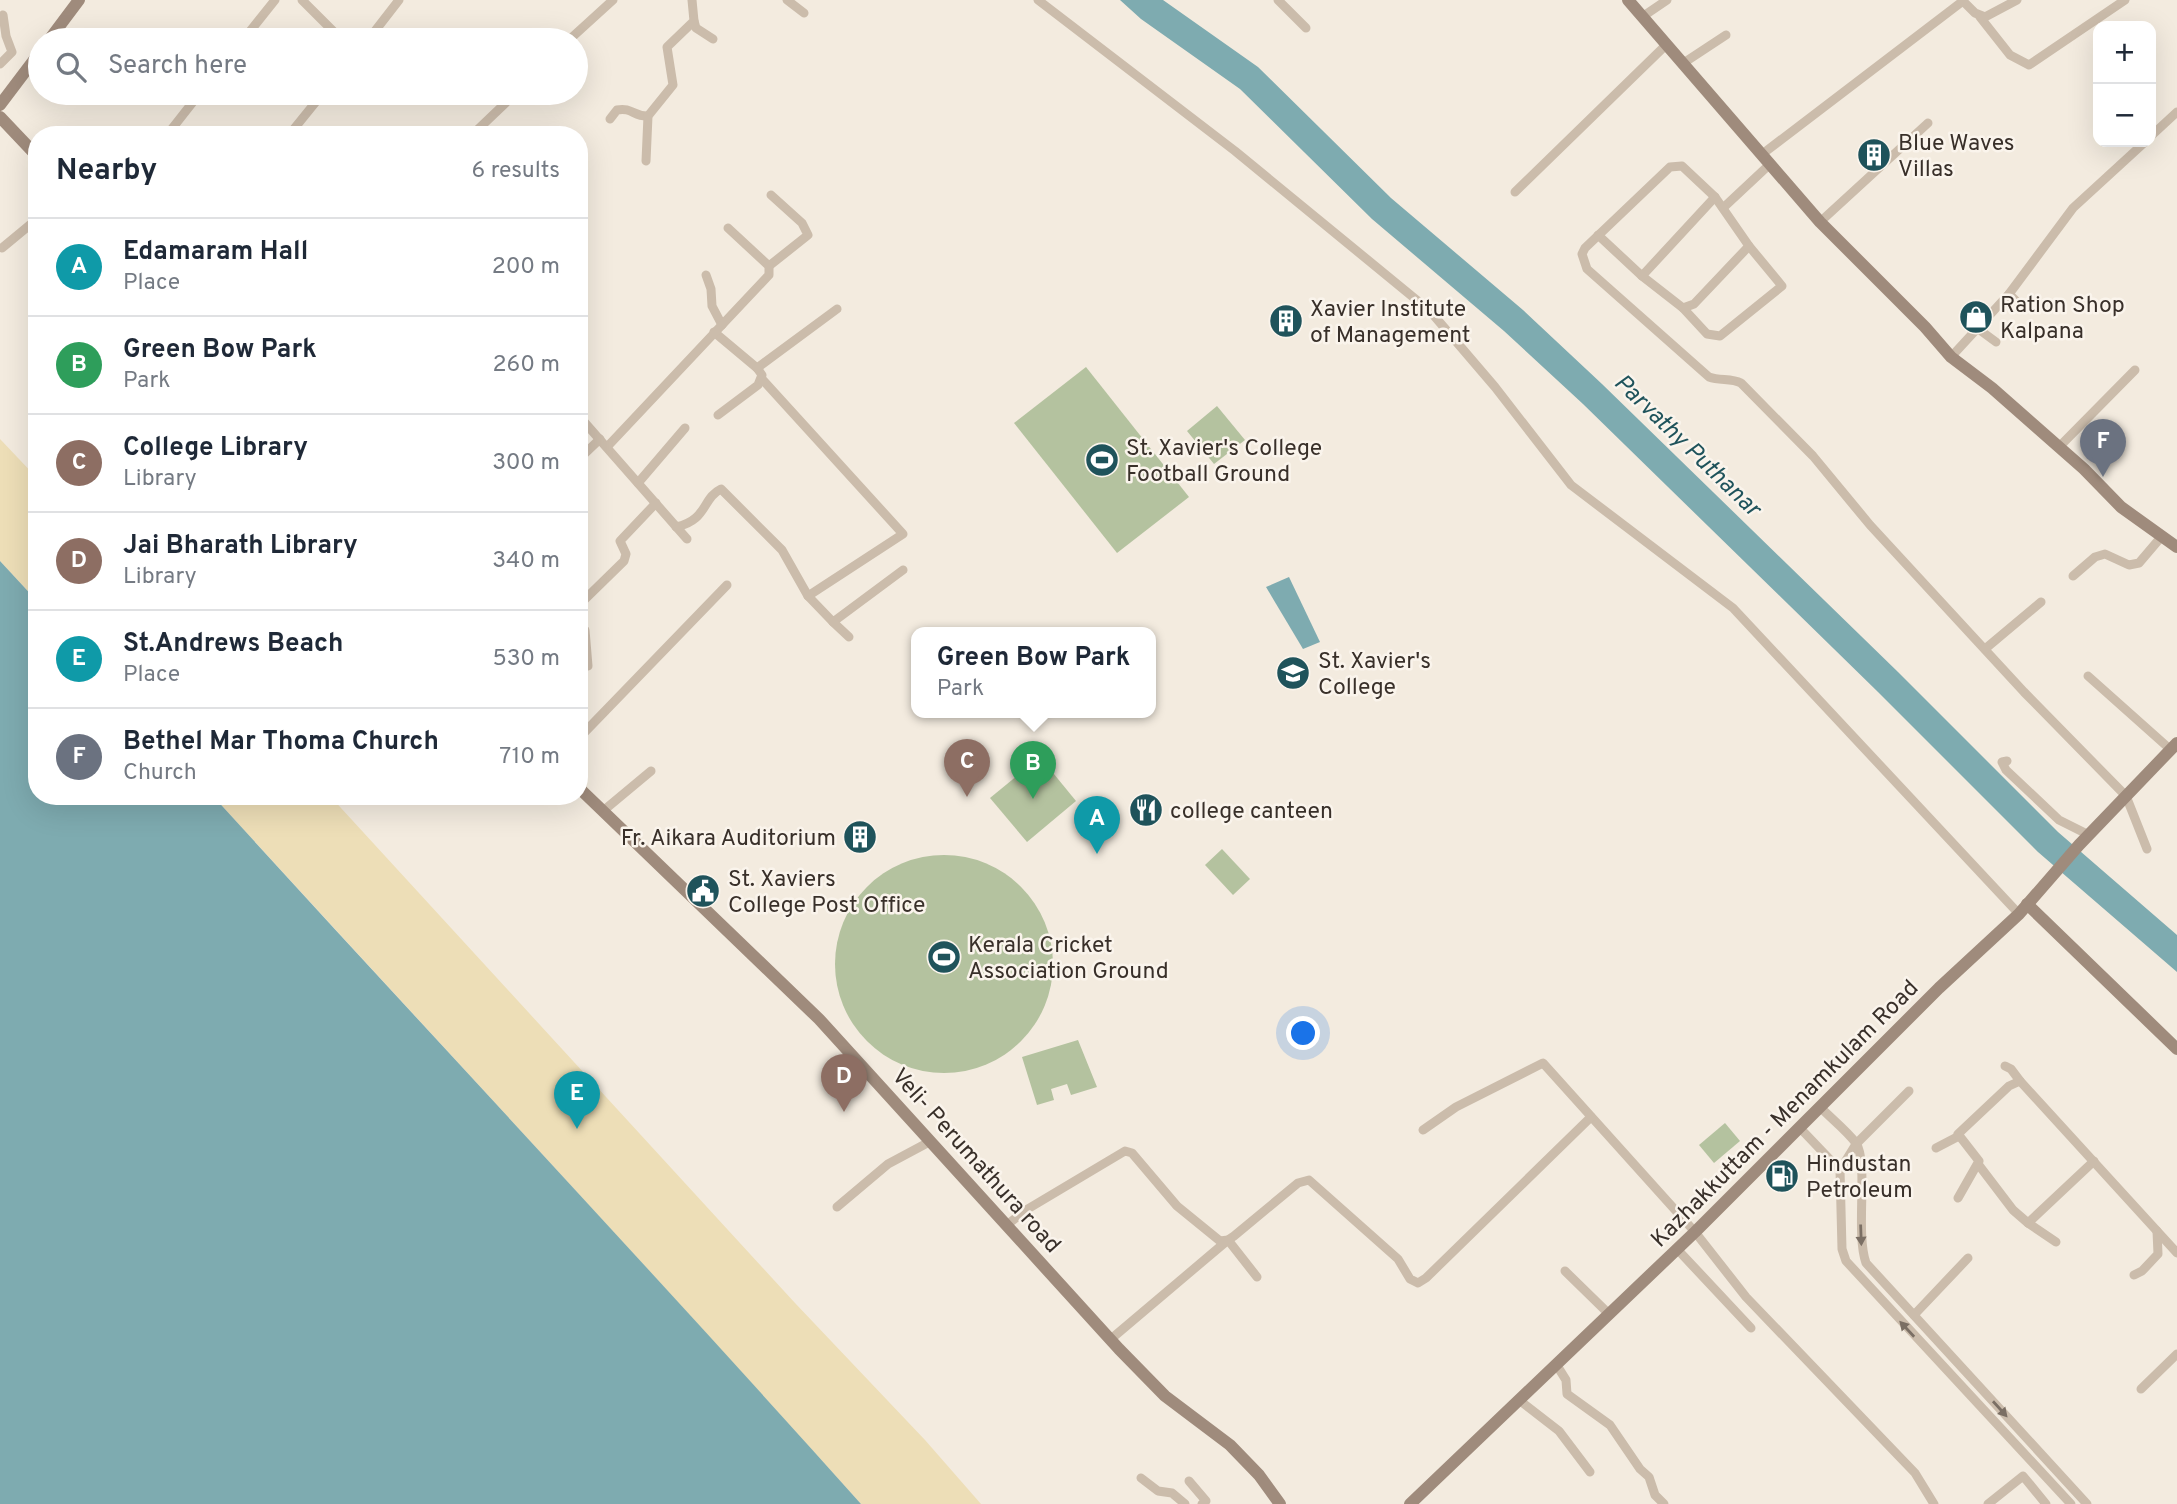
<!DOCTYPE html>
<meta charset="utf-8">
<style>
body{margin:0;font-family:Overpass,sans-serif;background:#f2f2f3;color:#1f2937}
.controls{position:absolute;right:21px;top:21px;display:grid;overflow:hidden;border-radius:14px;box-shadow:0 7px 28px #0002}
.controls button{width:63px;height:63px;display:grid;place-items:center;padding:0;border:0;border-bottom:2px solid #e0e1e3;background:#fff;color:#1f2937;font:35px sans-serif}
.you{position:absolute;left:1304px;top:1034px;width:24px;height:24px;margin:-18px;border:5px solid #fff;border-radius:50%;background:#1a73e8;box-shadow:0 0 0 10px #1a73e833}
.badge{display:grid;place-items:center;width:46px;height:46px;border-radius:50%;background:#1f535b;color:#fff;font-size:23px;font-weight:700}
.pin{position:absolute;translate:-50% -58px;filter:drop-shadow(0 2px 4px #0008)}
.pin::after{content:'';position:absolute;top:37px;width:24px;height:21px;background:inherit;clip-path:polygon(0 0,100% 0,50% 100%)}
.popup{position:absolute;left:911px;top:627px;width:245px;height:91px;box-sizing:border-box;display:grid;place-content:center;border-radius:14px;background:#fff;filter:drop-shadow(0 2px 5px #0005);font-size:23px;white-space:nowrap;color:#747a83}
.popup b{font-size:26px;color:#1f2937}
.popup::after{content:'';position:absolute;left:50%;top:100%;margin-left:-14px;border:14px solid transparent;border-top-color:#fff}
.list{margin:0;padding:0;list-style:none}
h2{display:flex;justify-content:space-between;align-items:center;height:91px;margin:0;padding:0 28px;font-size:30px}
h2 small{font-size:23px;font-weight:400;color:#747a83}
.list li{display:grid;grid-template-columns:46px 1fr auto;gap:21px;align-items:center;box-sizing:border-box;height:98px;padding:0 28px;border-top:2px solid #e0e1e3}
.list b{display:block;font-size:26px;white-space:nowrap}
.list p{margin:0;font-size:23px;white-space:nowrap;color:#747a83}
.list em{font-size:23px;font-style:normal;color:#747a83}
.icon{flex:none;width:38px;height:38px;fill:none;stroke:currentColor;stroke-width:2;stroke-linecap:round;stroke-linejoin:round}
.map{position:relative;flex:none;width:2177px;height:1504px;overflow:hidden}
.search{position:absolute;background:#fff;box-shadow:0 7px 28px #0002;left:28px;top:28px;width:560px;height:77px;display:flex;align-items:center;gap:18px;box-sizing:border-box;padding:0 24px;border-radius:38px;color:#747a83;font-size:26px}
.panel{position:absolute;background:#fff;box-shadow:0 7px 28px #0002;left:28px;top:126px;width:560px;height:679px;border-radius:28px}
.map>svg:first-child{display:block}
</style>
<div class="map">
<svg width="2177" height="1504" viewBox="0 0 2177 1504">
<rect width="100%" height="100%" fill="#f3ebdf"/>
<!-- green -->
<g fill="#b4c29f">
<polygon points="1086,367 1189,497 1117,553 1014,423"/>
<polygon points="1217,406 1245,440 1214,464 1187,431"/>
<polygon points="1040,757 1076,801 1027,842 990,798"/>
<polygon points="1222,849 1250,879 1233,895 1205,865"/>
<circle cx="944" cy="964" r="109"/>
<polygon points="1078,1040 1097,1087 1071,1095 1067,1084 1051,1089 1054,1100 1037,1105 1022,1057"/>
<polygon points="1725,1123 1740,1141 1714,1163 1699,1145"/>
</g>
<!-- sand -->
<g fill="#eddeb7">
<polygon points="0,439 37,478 37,601 0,561"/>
<path d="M213,796H330L795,1303L925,1440L981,1504H861C647,1266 429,1032 213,796Z"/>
</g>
<!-- water -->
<g fill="#7eabb0">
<polygon points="1120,0 1163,0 1258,67 1391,198 1523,310 1602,384 1898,672 2058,832 2177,935 2177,972 2038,852 1878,692 1583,404 1504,331 1372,219 1240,89 1141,19"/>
<path d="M0,561L37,601V796H213C429,1033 648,1266 861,1504H0Z"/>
<polygon points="1289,577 1320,642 1303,649 1266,587"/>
</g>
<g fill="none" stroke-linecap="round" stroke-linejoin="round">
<!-- street -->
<g stroke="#cbbcab" stroke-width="9">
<polyline points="302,0 342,40"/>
<polyline points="787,0 804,13"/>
<polyline points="1038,0 1235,151 1430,311 1495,387 1571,485 1733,608 2019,914"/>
<polyline points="1278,0 1306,28"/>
<polyline points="1642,17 1667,0"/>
<polyline points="1980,17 2010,55 2029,65 2125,0"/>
<polyline points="694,21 696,28 713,39"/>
<polyline points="243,40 275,0"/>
<polyline points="368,40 399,0"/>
<polyline points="569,40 613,0"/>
<polyline points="0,64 12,52 6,36 3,15"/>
<polyline points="1682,64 1726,35"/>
<path d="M610,119L617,110C632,107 634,117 648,116"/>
<polyline points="167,135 200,93"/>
<polyline points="289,135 323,93"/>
<polyline points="472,135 516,93"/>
<polyline points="2151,136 2177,112"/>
<polyline points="1761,155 1963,1 1975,13 1985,17 2017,0"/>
<polyline points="646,161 648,116 673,85 667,47 694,21 692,0"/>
<polyline points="1515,192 1666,45"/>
<polyline points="1723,208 1769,165"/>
<polyline points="1820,222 1928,123"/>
<polyline points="1598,235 1642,276 1683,308 1694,304 1749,246"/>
<polyline points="2,248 37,219"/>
<polyline points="769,266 808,235 802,223 771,195"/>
<polyline points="706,275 711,289 712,306 722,325"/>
<polyline points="1642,276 1715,197"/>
<polyline points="2009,294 2020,305"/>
<path d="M1683,308L1707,334L1720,336L1782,286L1749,246L1715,197L1682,166L1670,167L1585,248L1582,254L1587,269L1709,377C1720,381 1731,378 1741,383L1813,456L1870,525L2024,692L2126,796L2147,849"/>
<polyline points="1977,328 1996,342"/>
<polyline points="714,332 757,368 762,375 758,385 718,415"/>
<polyline points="1951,357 2009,294 2073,208 2145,142"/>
<polyline points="757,368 837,309"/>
<polyline points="762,379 903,534 808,596"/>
<polyline points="579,416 687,539"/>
<polyline points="607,447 769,275 769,266 728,228"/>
<polyline points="2059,447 2135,370"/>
<polyline points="579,459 600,439"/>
<polyline points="638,483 685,428"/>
<path d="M676,527C708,520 702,498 721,489L782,550L808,596L833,622L903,570"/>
<polyline points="2073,576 2095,557 2105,554 2129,565 2139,563 2162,536"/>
<polyline points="579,605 624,561 626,554 620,541 656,503"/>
<polyline points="833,622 849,637"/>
<polyline points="579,626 585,630 588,666"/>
<polyline points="1985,649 2041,602"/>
<polyline points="2088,676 2171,750"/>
<polyline points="579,738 727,585"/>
<polyline points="2007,761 2002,762 2006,770 2059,820 2089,835"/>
<polyline points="603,811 651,771"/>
<polyline points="2005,1066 2011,1069 2020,1081"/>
<path d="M1821,1108C1832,1119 1847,1131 1856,1143C1869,1163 1855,1232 1866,1263L2087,1504"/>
<polyline points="1799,1127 1840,1170 1842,1249 1846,1261 2071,1504"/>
<polyline points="1423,1130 1456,1107 1543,1063 1695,1232 1746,1297 1915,1473 1934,1504"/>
<polyline points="1936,1148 1959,1136"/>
<polyline points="1978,1164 2013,1210 2028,1223 2094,1161"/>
<polyline points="1840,1170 1856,1144 1909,1091"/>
<polyline points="1958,1198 1979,1161 1958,1134 2009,1086 2020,1081 2177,1253"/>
<polyline points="837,1207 888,1164 931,1141"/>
<polyline points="2028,1223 2056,1242"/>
<polyline points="1008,1224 1026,1210 1125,1151 1132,1153 1177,1206 1220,1241 1228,1240 1234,1236 1298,1183 1309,1180 1398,1259 1410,1279 1418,1283 1426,1278 1591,1117"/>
<polyline points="1677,1249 1751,1328"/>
<polyline points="1565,1271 1609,1314"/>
<polyline points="2134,1275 2142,1271 2158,1254 2157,1231"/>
<polyline points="1914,1315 1968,1258"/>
<polyline points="1111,1339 1228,1240 1257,1277"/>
<polyline points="1556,1364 1566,1380 1567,1394 1610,1425 1640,1469 1649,1477 1655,1495 1664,1504"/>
<polyline points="2141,1389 2177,1354"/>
<polyline points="1519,1400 1559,1431 1590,1472"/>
<polyline points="1141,1478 1158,1491 1172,1493 1185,1504"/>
<polyline points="1189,1481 1206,1501 1202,1504"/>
<polyline points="1988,1504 2023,1476 2046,1504"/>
</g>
<!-- secondary -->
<g stroke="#9f8b7c" stroke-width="12">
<polyline points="1628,0 1820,222 1925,327 1951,357 1992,388 2084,469 2121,507 2177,547"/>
<polyline points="49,40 79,0"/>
<polyline points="0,105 40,52"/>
<polyline points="0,117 37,156"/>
<polyline points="579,788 819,1019 1119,1349 1165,1396 1230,1445 1259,1475 1280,1504"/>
<polyline points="2027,904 2177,1049"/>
<polyline points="1410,1504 1695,1232 1939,988 2019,914 2079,845 2177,743"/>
</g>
</g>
<!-- one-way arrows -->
<defs><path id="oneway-solid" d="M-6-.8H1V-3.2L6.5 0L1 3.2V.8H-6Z" transform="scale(1.75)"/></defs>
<g fill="#7b6f64">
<use href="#oneway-solid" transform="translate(1861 1235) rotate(88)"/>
<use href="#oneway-solid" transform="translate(1907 1329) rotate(-133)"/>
<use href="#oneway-solid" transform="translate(2000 1409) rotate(48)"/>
</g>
<!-- icons -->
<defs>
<g id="building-disc" transform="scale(1.75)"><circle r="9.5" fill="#1f535b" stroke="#faf4ec"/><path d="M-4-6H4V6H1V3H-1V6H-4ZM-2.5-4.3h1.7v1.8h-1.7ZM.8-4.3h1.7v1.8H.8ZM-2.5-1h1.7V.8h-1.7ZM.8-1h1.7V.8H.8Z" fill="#fff"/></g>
<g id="shop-disc" transform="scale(1.75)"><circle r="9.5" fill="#1f535b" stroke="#faf4ec"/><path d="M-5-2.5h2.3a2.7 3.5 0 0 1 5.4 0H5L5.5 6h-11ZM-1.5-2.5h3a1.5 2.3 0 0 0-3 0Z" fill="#fff"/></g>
<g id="stadium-disc" transform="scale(1.75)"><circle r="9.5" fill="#1f535b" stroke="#faf4ec"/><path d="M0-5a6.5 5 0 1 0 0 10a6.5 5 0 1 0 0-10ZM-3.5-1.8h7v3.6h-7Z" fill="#fff"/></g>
<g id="university-disc" transform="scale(1.75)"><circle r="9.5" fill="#1f535b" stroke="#faf4ec"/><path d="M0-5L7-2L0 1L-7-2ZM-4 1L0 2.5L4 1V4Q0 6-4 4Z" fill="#fff"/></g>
<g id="restaurant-disc" transform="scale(1.75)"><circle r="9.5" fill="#1f535b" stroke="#faf4ec"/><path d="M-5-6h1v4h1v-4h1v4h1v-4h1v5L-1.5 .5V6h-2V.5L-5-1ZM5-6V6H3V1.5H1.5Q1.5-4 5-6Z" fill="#fff"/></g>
<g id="civic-disc" transform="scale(1.75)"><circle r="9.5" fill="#1f535b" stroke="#faf4ec"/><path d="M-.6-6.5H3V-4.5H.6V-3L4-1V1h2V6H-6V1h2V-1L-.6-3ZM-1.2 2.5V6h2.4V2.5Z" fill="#fff"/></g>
<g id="fuel-disc" transform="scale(1.75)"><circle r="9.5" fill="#1f535b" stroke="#faf4ec"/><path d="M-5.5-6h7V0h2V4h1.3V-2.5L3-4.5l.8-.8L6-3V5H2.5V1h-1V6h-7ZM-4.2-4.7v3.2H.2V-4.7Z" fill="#fff"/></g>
</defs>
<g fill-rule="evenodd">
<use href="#building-disc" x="1874" y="155"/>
<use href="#shop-disc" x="1976" y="317"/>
<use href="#building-disc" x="1286" y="321"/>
<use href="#stadium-disc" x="1102" y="460"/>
<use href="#university-disc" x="1293" y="673"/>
<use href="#restaurant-disc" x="1146" y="810"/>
<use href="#building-disc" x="860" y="837"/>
<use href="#civic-disc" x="703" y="891"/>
<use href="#stadium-disc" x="944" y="957"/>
<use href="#fuel-disc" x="1782" y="1176"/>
</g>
<g text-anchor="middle" stroke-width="5" stroke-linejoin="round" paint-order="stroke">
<!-- poi labels -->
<g font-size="23" fill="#39302a" stroke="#faf4ec" text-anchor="start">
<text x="1898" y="150">Blue Waves<tspan x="1898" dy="26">Villas</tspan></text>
<text x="2000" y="312">Ration Shop<tspan x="2000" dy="26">Kalpana</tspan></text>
<text x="1310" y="316">Xavier Institute<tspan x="1310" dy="26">of Management</tspan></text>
<text x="1126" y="455">St. Xavier's College<tspan x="1126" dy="26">Football Ground</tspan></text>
<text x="1318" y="668">St. Xavier's<tspan x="1318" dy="26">College</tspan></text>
<text x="1170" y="818">college canteen</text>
<text x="836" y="845" text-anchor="end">Fr. Aikara Auditorium</text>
<text x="728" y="886">St. Xaviers<tspan x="728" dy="26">College Post Office</tspan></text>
<text x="968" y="952">Kerala Cricket<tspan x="968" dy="26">Association Ground</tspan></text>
<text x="1806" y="1171">Hindustan<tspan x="1806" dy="26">Petroleum</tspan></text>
</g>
<!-- street labels -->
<g font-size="23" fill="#39302a" stroke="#faf4ec">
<text transform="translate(1784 1113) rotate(-45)" y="8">Kazhakkuttam - Menamkulam Road</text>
<text transform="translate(977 1160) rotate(48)" y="8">Veli- Perumathura road</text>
</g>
<!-- water labels -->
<g font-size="24" font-style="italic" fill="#1f535b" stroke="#faf4ec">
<text transform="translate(1688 445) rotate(44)" y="8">Parvathy Puthanar</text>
</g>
</g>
</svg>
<div class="controls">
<button>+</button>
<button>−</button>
</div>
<div class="you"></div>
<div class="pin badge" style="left:1097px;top:854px;background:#0f9aa8">A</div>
<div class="pin badge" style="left:1033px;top:799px;background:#2e9e5b">B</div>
<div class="popup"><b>Green Bow Park</b>Park</div>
<div class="pin badge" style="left:967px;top:797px;background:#8d6e63">C</div>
<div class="pin badge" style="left:844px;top:1112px;background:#8d6e63">D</div>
<div class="pin badge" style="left:577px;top:1129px;background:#0f9aa8">E</div>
<div class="pin badge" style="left:2103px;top:477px;background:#6b7280">F</div>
<div class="search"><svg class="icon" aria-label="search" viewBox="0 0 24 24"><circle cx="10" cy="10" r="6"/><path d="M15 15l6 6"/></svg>Search here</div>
<section class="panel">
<h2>Nearby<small>6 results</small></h2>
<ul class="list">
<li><span class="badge" style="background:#0f9aa8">A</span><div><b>Edamaram Hall</b><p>Place</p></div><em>200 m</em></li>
<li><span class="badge" style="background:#2e9e5b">B</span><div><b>Green Bow Park</b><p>Park</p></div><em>260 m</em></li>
<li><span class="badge" style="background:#8d6e63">C</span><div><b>College Library</b><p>Library</p></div><em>300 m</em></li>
<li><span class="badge" style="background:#8d6e63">D</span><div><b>Jai Bharath Library</b><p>Library</p></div><em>340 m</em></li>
<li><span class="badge" style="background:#0f9aa8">E</span><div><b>St.Andrews Beach</b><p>Place</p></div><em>530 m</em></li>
<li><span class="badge" style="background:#6b7280">F</span><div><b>Bethel Mar Thoma Church</b><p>Church</p></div><em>710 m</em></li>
</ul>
</section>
</div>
